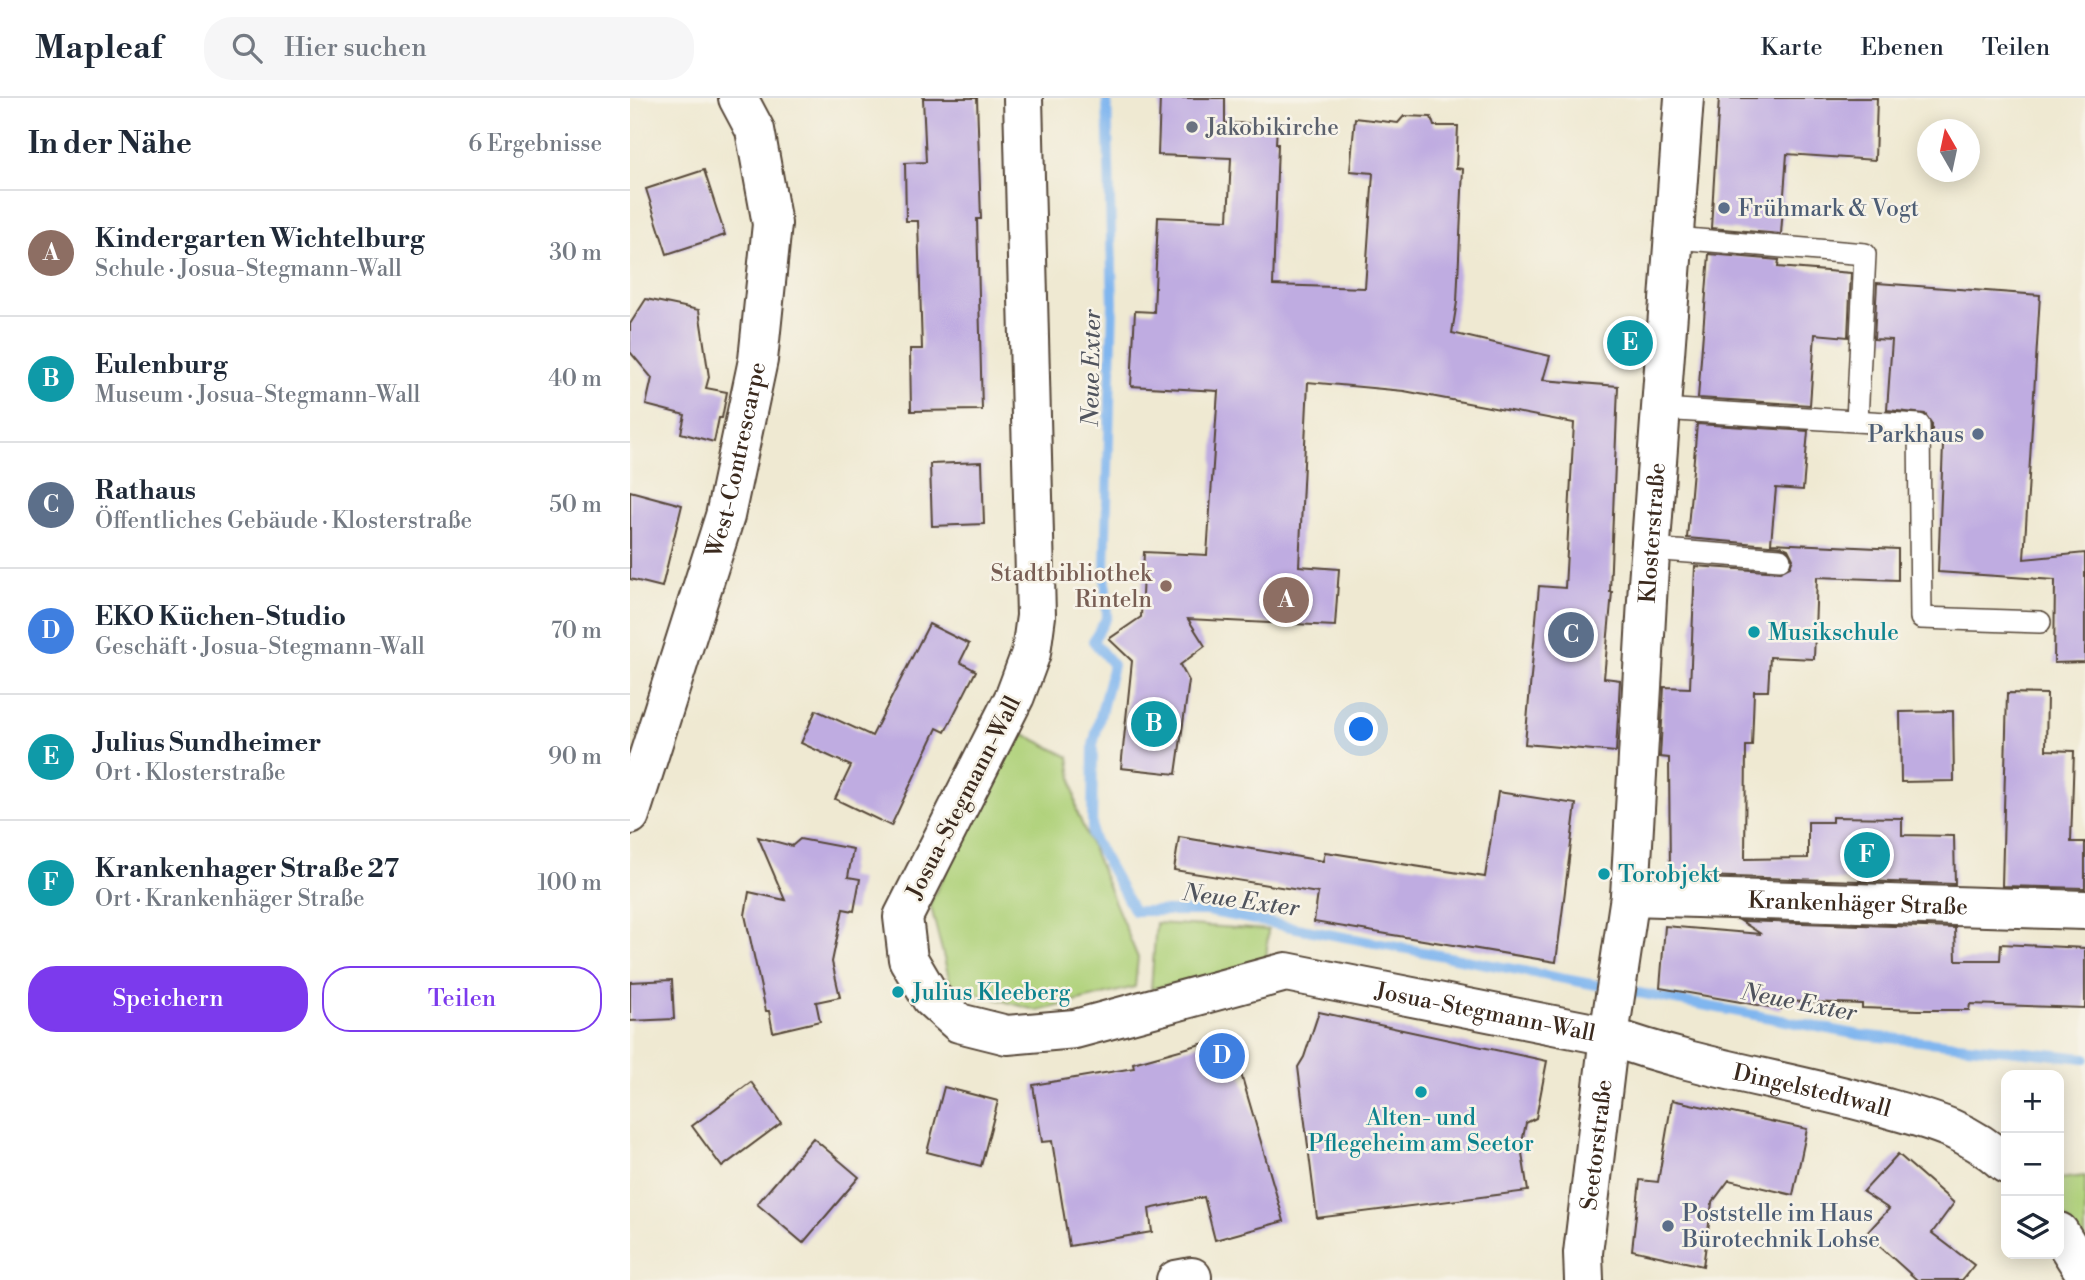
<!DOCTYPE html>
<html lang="de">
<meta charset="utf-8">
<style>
body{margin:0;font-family:"Libre Bodoni",serif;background:#f6f6f7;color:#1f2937}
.controls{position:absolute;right:21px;bottom:21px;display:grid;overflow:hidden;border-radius:14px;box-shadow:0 4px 18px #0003}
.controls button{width:63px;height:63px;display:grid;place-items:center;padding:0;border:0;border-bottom:2px solid #e0e1e3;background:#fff;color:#1f2937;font:35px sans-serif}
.compass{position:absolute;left:1287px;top:21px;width:63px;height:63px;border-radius:50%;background:#fff;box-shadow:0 4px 18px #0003;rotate:351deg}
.you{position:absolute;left:732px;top:632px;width:24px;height:24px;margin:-18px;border:5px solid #fff;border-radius:50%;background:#1a73e8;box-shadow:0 0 0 10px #1a73e833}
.badge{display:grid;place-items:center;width:46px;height:46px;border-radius:50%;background:#7c3aed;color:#fff;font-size:23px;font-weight:700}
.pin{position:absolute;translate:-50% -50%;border:4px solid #fff;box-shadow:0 2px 7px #0006}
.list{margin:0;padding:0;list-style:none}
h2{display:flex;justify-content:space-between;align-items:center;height:91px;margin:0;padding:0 28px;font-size:30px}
h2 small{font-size:23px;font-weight:400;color:#747a83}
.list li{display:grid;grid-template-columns:46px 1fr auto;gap:21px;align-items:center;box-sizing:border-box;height:126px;padding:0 28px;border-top:2px solid #e0e1e3}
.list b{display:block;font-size:26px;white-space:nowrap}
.list p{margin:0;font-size:23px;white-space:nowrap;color:#747a83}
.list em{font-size:23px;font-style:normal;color:#747a83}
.actions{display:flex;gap:14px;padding:21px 28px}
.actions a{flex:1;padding:16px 0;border:2px solid #7c3aed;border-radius:28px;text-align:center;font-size:24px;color:#7c3aed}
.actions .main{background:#7c3aed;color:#fff}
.icon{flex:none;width:38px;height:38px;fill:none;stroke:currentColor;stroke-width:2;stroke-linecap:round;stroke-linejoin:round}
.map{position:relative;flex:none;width:1455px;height:1182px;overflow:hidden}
header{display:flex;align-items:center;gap:42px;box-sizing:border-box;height:98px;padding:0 35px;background:#fff;border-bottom:2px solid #e0e1e3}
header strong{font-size:33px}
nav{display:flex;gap:38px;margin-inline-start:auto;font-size:24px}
.search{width:490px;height:63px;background:#f6f6f7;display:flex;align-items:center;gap:18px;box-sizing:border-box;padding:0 24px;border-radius:28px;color:#747a83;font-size:26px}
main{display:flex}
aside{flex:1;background:#fff}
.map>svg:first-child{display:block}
</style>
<header>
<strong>Mapleaf</strong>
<div class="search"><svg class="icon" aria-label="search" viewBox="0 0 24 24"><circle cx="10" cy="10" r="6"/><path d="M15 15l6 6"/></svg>Hier suchen</div>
<nav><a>Karte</a><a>Ebenen</a><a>Teilen</a></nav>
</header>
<main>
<aside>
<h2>In der Nähe<small>6 Ergebnisse</small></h2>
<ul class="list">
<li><span class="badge" style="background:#8d6e63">A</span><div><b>Kindergarten Wichtelburg</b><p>Schule · Josua-Stegmann-Wall</p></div><em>30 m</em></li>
<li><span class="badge" style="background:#0f9aa8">B</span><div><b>Eulenburg</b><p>Museum · Josua-Stegmann-Wall</p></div><em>40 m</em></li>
<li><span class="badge" style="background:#5c6f8a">C</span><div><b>Rathaus</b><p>Öffentliches Gebäude · Klosterstraße</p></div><em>50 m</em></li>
<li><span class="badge" style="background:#3f7fe0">D</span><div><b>EKO Küchen-Studio</b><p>Geschäft · Josua-Stegmann-Wall</p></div><em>70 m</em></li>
<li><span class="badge" style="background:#0f9aa8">E</span><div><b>Julius Sundheimer</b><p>Ort · Klosterstraße</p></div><em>90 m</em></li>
<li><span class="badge" style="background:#0f9aa8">F</span><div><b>Krankenhager Straße 27</b><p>Ort · Krankenhäger Straße</p></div><em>100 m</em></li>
</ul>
<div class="actions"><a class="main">Speichern</a><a>Teilen</a></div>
</aside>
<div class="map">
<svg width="1455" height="1182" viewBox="0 0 1455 1182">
<rect width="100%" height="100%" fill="#f7f3e8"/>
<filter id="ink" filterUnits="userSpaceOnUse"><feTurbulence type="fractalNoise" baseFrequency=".0143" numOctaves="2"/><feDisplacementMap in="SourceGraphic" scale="14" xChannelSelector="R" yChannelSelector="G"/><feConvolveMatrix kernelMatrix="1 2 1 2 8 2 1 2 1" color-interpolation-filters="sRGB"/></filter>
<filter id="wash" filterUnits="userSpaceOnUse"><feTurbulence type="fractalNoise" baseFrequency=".00686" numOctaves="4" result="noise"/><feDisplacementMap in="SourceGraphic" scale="28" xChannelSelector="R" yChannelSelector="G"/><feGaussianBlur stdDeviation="1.57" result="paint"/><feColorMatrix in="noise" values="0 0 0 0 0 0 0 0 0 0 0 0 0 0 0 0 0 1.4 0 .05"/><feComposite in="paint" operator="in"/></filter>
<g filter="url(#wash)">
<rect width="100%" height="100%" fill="#efe9d2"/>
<!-- green -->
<g fill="#afd179" stroke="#757e4c" stroke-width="2">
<polygon points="388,633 439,659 447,714 508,860 505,889 408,913 321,888 300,805"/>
<polygon points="526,825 638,832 636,867 521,891"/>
<polygon points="1455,1078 1455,1149 1429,1111 1429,1081"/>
</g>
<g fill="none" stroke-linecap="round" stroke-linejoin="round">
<!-- stream -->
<polyline stroke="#80b6ef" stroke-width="10" points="477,0 483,205 475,470 477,519 463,543 483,567 463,647 462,738 504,813 577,813 1230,937 1455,960"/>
</g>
<g id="blocks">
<!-- building -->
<g fill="#bface1">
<polygon points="293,0 347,0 351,121 347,121 352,312 281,313 280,251 292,251 288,123 276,123 275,65 296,64"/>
<polygon points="530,0 595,0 595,25 647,26 646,46 648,46 643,187 735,190 743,75 720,73 725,20 768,25 774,18 801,19 804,28 828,28 826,70 833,71 827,204 822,235 920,258 913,282 988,288 980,494 982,494 974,580 990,582 986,654 895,646 909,488 935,490 944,325 774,293 678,284 669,468 709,471 705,528 558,521 575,548 550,567 559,583 546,676 491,670 502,563 479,541 511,519 514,454 577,457 588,293 501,288 505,213 524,214 528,119 598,122 601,60 528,57"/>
<polygon points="1089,0 1247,0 1245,62 1157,56 1151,136 1081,130"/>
<polygon points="74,72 95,137 37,156 16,91"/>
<polygon points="1079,156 1149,162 1148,169 1221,175 1218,239 1185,236 1180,307 1068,300"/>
<polygon points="1247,185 1410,197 1394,461 1455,455 1455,564 1424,565 1425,482 1308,474 1313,347 1302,345 1302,326 1295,316 1257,312 1262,242 1244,241"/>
<polygon points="16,201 69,212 79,279 76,290 97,294 92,320 89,320 84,344 51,335 55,317 16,307 22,280 0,254 0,226"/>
<polygon points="1067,326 1178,333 1173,392 1146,390 1141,445 1268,451 1268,482 1187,479 1184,561 1140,559 1138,593 1124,593 1122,648 1116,648 1115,761 1178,760 1178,724 1202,724 1202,719 1272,720 1272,737 1324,738 1325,786 1040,777 1039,660 1030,659 1034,589 1060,590 1065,468 1150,474 1160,469 1163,461 1158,451 1151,448 1057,440"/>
<polygon points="352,364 354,426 302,428 300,366"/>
<polygon points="0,393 52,407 32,489 0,481"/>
<polygon points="299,526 339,546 330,564 346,573 315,634 307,630 261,728 205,701 221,668 171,645 186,612 242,638"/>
<polygon points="1377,595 1417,596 1416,652 1444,653 1441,744 1455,744 1455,790 1372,788"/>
<polygon points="1323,613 1324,683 1271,684 1270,614"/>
<polygon points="868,694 946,706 926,864 684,824 688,795 544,772 549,739 693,763 695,754 855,779"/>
<polygon points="128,739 162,748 170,741 223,751 218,779 230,781 224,813 213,811 202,864 210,899 186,904 190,923 143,934 139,913 136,913 115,817 119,794 155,802"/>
<polygon points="1111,823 1325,830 1326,862 1370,862 1371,846 1455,850 1455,910 1340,906 1339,912 1289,912 1232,910 1232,906 1152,903 1151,911 1030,890 1035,828 1131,836"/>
<polygon points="42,882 44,921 0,923 0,884"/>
<polygon points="689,914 917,963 906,1020 896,1025 891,1049 898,1093 687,1120 668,969 674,959"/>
<polygon points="600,938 654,1123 585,1142 574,1099 519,1111 522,1134 439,1148 422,1043 412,1044 403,987 504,970 503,965"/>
<polygon points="121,984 151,1025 92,1069 62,1028"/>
<polygon points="314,989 368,1003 351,1068 297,1054"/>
<polygon points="1042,1002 1177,1031 1163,1097 1099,1082 1082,1105 1073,1168 1002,1152 1010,1082 1028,1084"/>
<polygon points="183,1040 229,1079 173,1145 127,1106"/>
<polygon points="1268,1056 1324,1105 1302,1135 1344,1167 1332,1182 1287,1182 1236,1136 1259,1111 1233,1094"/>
</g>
</g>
</g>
<g filter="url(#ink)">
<use href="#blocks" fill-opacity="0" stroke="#564739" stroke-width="2"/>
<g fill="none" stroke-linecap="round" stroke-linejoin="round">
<!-- lane casing -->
<g stroke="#564739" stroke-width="24">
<g id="lane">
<polyline points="1045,140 1235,156 1227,323"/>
<polyline points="1031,311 1289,327 1291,520 1410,524"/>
<polyline points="1020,451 1150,461"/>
</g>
</g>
<!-- street casing -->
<g stroke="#564739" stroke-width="42">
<g id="street">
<path id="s1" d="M393,0L406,518L401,555L385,598L273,819L278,861L301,900L329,925L377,937L445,931L656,874L979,938C1064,969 1155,982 1242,1006C1295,1021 1334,1028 1376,1066"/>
<path id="s2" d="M0,717L95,418L128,262L142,126L125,32L108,0"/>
<path id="s3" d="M1000,798L1455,812"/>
<polyline points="1429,1134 1455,1175"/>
<polyline points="546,1182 562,1179"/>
<path id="s4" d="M954,1182L953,1155L979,938L1000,798L1018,485L1054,0"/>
</g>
</g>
<!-- lane -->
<use href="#lane" stroke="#fff" stroke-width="21"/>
<!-- street -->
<use href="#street" stroke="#fff" stroke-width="38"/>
</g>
</g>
<!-- markers -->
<circle fill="#6b7280" stroke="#f7f3e8" stroke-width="2.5" cx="562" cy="29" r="7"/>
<g fill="#5c6f8a" stroke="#f7f3e8" stroke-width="2.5">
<circle cx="1094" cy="110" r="7"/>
<circle cx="1348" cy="336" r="7"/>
<circle cx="1038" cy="1128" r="7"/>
</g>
<circle fill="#8d6e63" stroke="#f7f3e8" stroke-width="2.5" cx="536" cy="488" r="7"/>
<g fill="#0f9aa8" stroke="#f7f3e8" stroke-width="2.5">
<circle cx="1124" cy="534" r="7"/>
<circle cx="974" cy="776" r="7"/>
<circle cx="268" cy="894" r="7"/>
<circle cx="791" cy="994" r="7"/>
</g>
<g text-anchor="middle" stroke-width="5" stroke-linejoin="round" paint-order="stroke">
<!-- worship labels -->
<g font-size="23" fill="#5b616d" stroke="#f7f3e8" text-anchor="start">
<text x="576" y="37">Jakobikirche</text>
</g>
<!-- service labels -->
<g font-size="23" fill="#4e5e75" stroke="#f7f3e8" text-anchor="start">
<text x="1108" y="118">Frühmark &amp; Vogt</text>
<text x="1334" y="344" text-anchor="end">Parkhaus</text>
<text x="1052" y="1123">Poststelle im Haus<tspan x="1052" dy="26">Bürotechnik Lohse</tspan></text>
</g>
<!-- street labels -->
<g font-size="23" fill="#3b2a1e" stroke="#f7f3e8">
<text dy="8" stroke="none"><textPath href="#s2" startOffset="371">West-Contrescarpe</textPath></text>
<text dy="8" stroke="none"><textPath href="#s4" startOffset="751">Klosterstraße</textPath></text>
<text transform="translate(333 699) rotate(-63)" y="8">Josua-Stegmann-Wall</text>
<text dy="8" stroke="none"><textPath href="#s3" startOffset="228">Krankenhäger Straße</textPath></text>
<text dy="8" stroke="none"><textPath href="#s1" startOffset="1514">Josua-Stegmann-Wall</textPath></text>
<text dy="8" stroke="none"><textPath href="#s1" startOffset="1850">Dingelstedtwall</textPath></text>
<text dy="8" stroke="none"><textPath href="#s4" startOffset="136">Seetorstraße</textPath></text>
</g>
<!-- education labels -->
<g font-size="23" fill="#785e54" stroke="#f7f3e8" text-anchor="end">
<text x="522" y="483">Stadtbibliothek<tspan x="522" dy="26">Rinteln</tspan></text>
</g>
<!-- culture labels -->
<g font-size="23" fill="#0d838f" stroke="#f7f3e8" text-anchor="start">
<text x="1138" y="542">Musikschule</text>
<text x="988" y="784">Torobjekt</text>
<text x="282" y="902">Julius Kleeberg</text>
<text x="791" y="1027" text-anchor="middle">Alten- und<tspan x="791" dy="26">Pflegeheim am Seetor</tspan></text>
</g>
<!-- water labels -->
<g font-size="24" font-style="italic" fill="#50545d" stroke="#f7f3e8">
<text transform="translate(461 270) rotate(-89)" y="8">Neue Exter</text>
<text transform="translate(611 802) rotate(8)" y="8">Neue Exter</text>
<text transform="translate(1169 904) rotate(11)" y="8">Neue Exter</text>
</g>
</g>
</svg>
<div class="controls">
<button>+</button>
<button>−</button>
<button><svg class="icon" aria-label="layers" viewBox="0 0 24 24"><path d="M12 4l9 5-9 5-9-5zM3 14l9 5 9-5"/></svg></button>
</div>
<svg class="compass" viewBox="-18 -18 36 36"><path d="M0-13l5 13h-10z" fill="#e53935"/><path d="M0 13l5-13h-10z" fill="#747a83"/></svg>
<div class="you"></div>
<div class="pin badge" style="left:656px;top:502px;background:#8d6e63">A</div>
<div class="pin badge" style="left:524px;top:626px;background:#0f9aa8">B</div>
<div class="pin badge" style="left:941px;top:537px;background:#5c6f8a">C</div>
<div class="pin badge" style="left:592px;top:958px;background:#3f7fe0">D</div>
<div class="pin badge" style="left:1000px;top:245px;background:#0f9aa8">E</div>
<div class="pin badge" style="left:1237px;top:757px;background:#0f9aa8">F</div>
</div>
</main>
